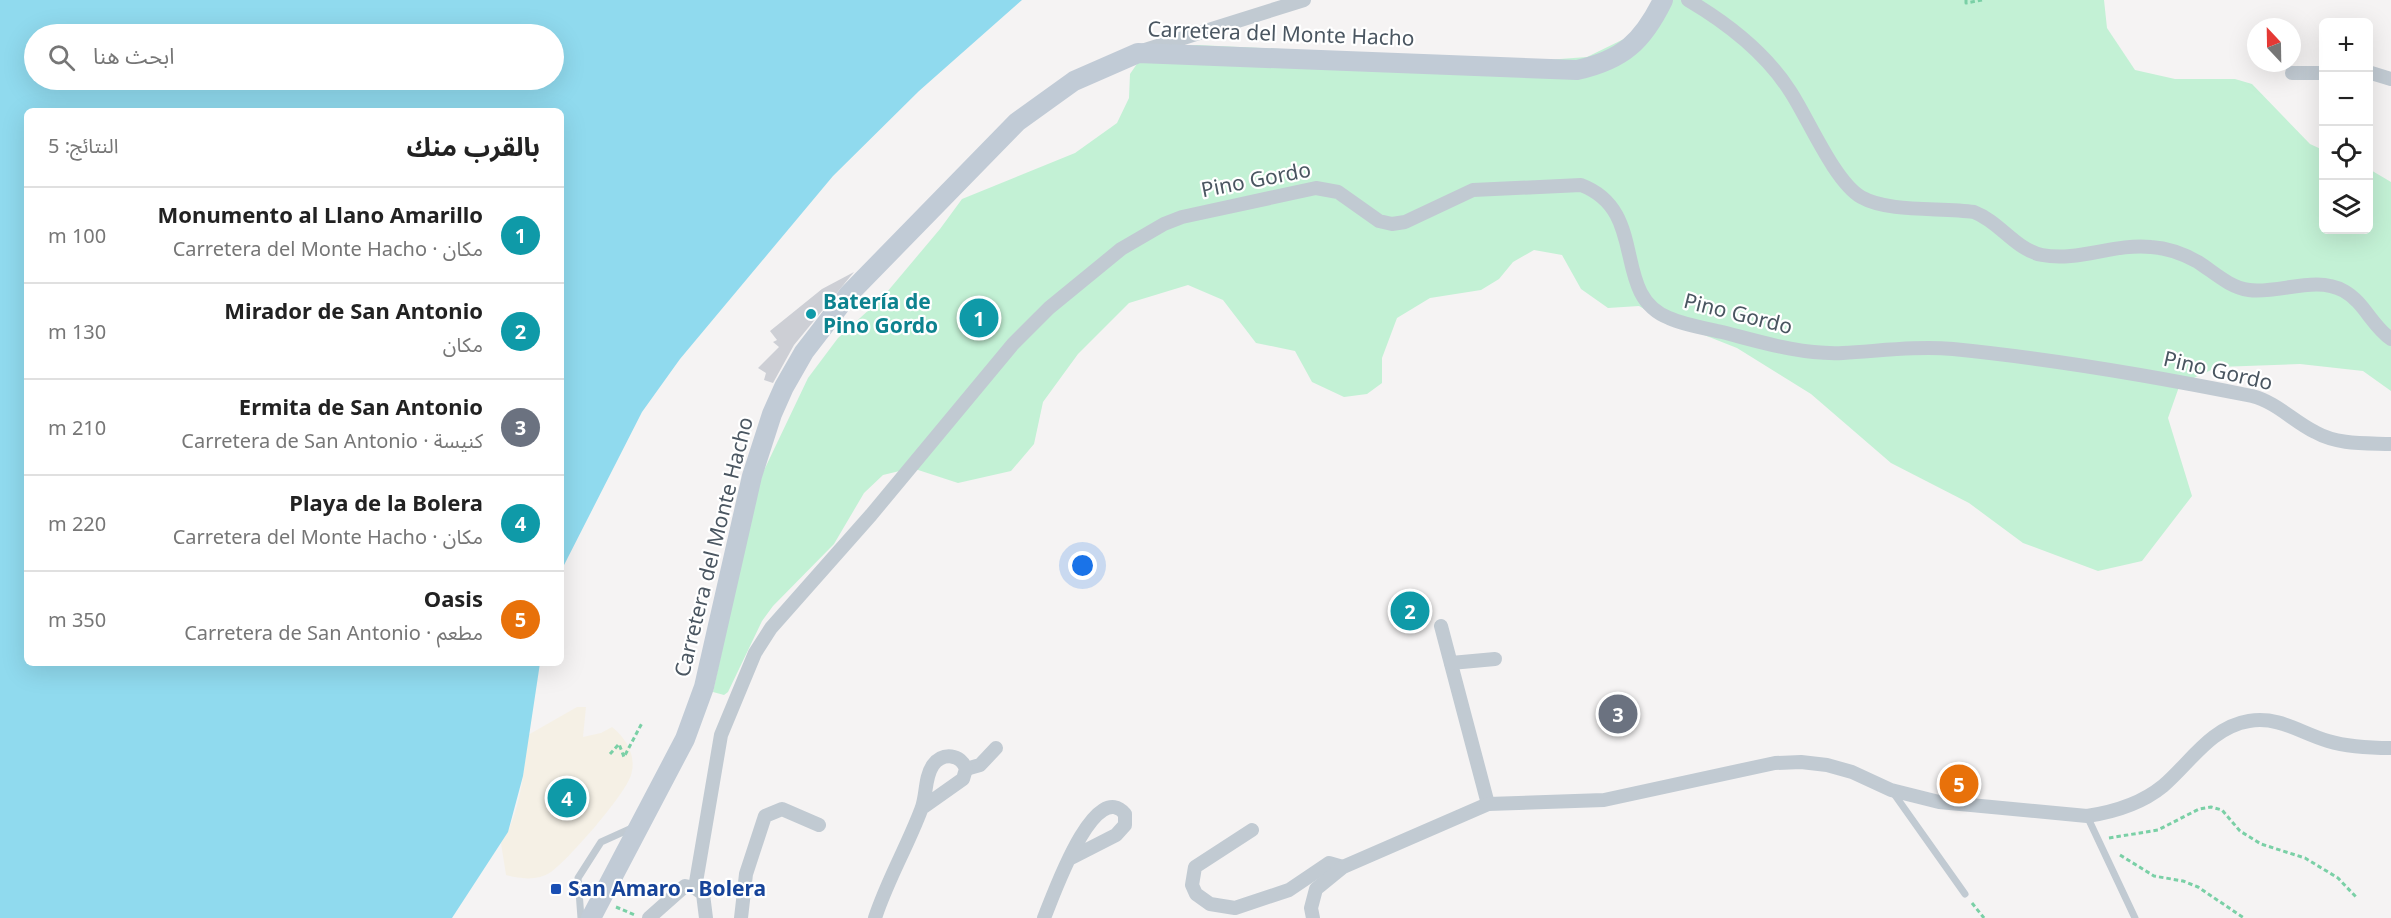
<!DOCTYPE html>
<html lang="ar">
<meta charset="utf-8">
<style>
body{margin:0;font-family:"Noto Sans","Noto Sans Arabic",sans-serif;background:#f6f6f6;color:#222;direction:rtl}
.controls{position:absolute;right:18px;top:18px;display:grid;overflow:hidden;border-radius:9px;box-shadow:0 6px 24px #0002}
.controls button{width:54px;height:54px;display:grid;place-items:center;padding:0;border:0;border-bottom:2px solid #e0e0e0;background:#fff;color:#222;font:30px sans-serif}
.compass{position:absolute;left:2247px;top:18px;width:54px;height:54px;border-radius:50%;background:#fff;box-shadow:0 6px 24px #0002;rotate:338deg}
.you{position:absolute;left:1083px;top:566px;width:21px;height:21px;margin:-15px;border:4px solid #fff;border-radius:50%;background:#1a73e8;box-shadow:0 0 0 9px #1a73e833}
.badge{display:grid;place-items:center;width:39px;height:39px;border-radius:50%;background:#1a73e8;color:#fff;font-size:20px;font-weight:700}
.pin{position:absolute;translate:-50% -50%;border:3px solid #fff;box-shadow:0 2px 6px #0006}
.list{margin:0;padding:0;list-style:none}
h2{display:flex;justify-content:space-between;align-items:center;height:78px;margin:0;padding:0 24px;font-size:26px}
h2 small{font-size:20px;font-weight:400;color:#767676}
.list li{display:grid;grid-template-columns:39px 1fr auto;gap:18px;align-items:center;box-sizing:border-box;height:96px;padding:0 24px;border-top:2px solid #e0e0e0}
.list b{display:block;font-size:22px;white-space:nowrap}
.list p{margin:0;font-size:20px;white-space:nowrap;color:#767676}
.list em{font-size:20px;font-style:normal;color:#767676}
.icon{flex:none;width:33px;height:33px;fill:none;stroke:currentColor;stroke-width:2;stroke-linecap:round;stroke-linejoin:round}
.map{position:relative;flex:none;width:2391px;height:918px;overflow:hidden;direction:ltr}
.search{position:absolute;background:#fff;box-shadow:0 6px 24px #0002;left:24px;top:24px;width:540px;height:66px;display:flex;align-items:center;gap:15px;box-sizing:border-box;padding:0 21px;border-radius:33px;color:#767676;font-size:22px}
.panel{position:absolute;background:#fff;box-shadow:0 6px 24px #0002;left:24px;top:108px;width:540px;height:558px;border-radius:9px;direction:rtl}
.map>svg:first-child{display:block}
</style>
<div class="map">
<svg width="2391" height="918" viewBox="0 0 2391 918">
<rect width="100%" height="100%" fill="#f5f3f3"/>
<!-- green -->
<polygon fill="#c3f1d5" points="1657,0 2104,0 2107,28 2135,70 2175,79 2235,79 2252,84 2310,144 2323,150 2324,230 2368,230 2369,169 2391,182 2391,391 2363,371 2300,364 2218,367 2180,384 2168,418 2192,496 2142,561 2098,571 2023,543 1969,503 1891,463 1811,394 1737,348 1656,316 1639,306 1608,308 1581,289 1562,255 1534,250 1513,262 1499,279 1481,290 1430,298 1397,318 1382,358 1382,383 1367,394 1344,397 1312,382 1295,351 1256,343 1223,300 1188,285 1129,303 1078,354 1043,402 1034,444 1011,471 958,483 912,468 883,475 864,493 834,544 773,606 762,621 728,692 724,695 713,692 757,485 808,378 838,338 882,298 940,229 962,199 1075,153 1117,123 1129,98 1130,74 1141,58 1171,48 1197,45 1533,61 1587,57 1628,37"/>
<!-- sand -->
<path fill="#f5f0e5" d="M577,707H586L583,737L601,733L612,727C626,738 637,756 631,775C625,795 569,859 551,872C538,881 520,879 506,875L501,843C521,813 524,770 528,735Z"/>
<!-- water -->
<path fill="#90daee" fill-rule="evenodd" d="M0,0H1022L919,91L833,176L680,359L642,412L561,571V111H27V663H540L523,776L508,832L452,918H0ZM34,34H554V80H34Z"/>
<!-- building -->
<polygon fill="#cdcfd5" points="854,272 794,345 773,383 764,380 766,373 758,368 779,347 773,342 777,340 770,331 822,289"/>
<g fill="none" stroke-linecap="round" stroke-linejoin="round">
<!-- path -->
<g stroke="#7ad0a6" stroke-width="3" stroke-dasharray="4.5 3" stroke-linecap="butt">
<polyline points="1966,0 1966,3 1982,0"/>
<polyline points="610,754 619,744 624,757 642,723"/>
<polyline points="2109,838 2158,830 2199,809 2211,807 2222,810 2240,831 2261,844 2305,858 2338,878 2357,898"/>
<polyline points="2120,855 2154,876 2183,881 2198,887 2244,918"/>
<polyline points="1972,903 1984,918"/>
<polyline points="616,907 635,915"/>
</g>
<!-- lane -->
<g stroke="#c1cad2" stroke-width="7">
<polyline points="1892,791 1965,894"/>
<polyline points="2087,816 2135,918"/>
<polyline points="581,918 578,878 601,842 632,828"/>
</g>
<!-- street -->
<g stroke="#c1cad2" stroke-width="14">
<path d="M1688,0C1727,23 1765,52 1790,91C1808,118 1834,181 1861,197C1889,213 1941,207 1974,212C2000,222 2016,250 2042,255C2078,262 2114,243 2151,247C2167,248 2184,254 2198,262C2215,273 2229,287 2249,290C2279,294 2316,275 2344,291C2364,302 2372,326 2391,339"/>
<polyline points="1145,50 1304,0"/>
<polyline points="2368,72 2391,79"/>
<polyline points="2292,73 2324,73"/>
<polyline points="1441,626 1488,804"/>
<polyline points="1451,663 1495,659"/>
<polyline points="966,769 980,765 996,748"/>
<polyline points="1252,830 1195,867 1192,885 1196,894 1210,904 1235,908 1289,890 1329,863 1343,867"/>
<path d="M695,888L721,735L755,653L771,628L871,515L1013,344L1049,308L1121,249L1164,224L1182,217L1316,188L1338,192L1379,221L1392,224L1405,222L1473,190L1581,185C1650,211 1610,295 1669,318C1685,325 1704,328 1722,332C1761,342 1802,355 1843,353C1880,351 1916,346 1953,349C2053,359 2153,376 2252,396C2276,402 2293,421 2315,432C2338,445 2365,443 2391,444"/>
<polyline points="649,918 685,886 695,888 703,894 706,918"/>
<polyline points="741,918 746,874 765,816 782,809 819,825"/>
<path d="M875,918C887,881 907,847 921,810C927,796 924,778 933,765C943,752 961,754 966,769L963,779L922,808"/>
<path d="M1044,918C1052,899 1094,777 1125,814V825L1116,835L1069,859"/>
<path d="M1313,918L1311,908L1316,889L1343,867L1488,804L1604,800L1775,763L1801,762L1827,765L1852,772L1891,790L1939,802L2087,816C2114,812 2141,804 2163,786C2190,763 2211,727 2249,721C2280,716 2300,733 2328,741C2348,747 2370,748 2391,748"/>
</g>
<!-- secondary -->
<path stroke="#c1cbd6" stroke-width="20" d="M591,918L685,739L704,687L752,476L772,414L784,387L804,352L848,295L1017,122L1074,81L1138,53L1577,70C1623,60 1643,41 1663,0"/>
</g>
<!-- markers -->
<circle fill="#0f9aa8" stroke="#fff" stroke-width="2" cx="811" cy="314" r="6"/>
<rect fill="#1a4fb4" stroke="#fff" stroke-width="2" x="550" y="883" width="12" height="12" rx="3"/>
<g text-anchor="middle" stroke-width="4.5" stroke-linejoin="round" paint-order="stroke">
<!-- street labels -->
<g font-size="21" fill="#4a5661" stroke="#fff">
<text transform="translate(1281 34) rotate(2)" y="7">Carretera del Monte Hacho</text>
<text transform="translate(1256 180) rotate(-11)" y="7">Pino Gordo</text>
<text transform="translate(1738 314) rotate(14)" y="7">Pino Gordo</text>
<text transform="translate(2218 371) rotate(13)" y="7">Pino Gordo</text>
<text transform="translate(714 547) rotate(-76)" y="7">Carretera del Monte Hacho</text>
</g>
<!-- culture labels -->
<g font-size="21" font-weight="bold" fill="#0d838f" stroke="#fff" text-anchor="start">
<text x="823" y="309">Batería de<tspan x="823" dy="24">Pino Gordo</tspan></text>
</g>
<!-- transit labels -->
<g font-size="21" font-weight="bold" fill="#164399" stroke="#fff" text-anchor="start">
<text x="568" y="896">San Amaro - Bolera</text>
</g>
</g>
</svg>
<div class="controls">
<button>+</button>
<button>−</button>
<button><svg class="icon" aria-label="locate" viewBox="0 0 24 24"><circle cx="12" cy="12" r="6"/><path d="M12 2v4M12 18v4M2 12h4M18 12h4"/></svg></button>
<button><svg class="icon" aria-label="layers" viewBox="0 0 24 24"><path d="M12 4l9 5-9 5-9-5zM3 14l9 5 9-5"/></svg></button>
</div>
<svg class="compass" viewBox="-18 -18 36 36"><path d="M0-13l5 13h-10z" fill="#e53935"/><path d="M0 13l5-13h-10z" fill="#767676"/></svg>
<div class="you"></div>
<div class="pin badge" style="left:979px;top:318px;background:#0f9aa8">1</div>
<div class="pin badge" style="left:1410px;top:611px;background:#0f9aa8">2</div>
<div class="pin badge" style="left:1618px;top:714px;background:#6b7280">3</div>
<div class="pin badge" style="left:567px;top:798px;background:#0f9aa8">4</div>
<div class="pin badge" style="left:1959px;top:784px;background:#e8710a">5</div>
<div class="search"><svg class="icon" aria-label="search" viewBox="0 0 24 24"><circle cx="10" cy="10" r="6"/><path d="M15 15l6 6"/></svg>ابحث هنا</div>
<section class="panel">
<h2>بالقرب منك<small>النتائج: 5</small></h2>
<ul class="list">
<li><span class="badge" style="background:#0f9aa8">1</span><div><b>Monumento al Llano Amarillo</b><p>مكان · Carretera del Monte Hacho</p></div><em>100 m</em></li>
<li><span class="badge" style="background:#0f9aa8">2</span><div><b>Mirador de San Antonio</b><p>مكان</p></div><em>130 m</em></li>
<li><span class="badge" style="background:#6b7280">3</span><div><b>Ermita de San Antonio</b><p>كنيسة · Carretera de San Antonio</p></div><em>210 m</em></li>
<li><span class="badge" style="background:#0f9aa8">4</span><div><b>Playa de la Bolera</b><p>مكان · Carretera del Monte Hacho</p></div><em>220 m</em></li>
<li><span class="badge" style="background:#e8710a">5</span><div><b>Oasis</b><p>مطعم · Carretera de San Antonio</p></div><em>350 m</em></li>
</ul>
</section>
</div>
